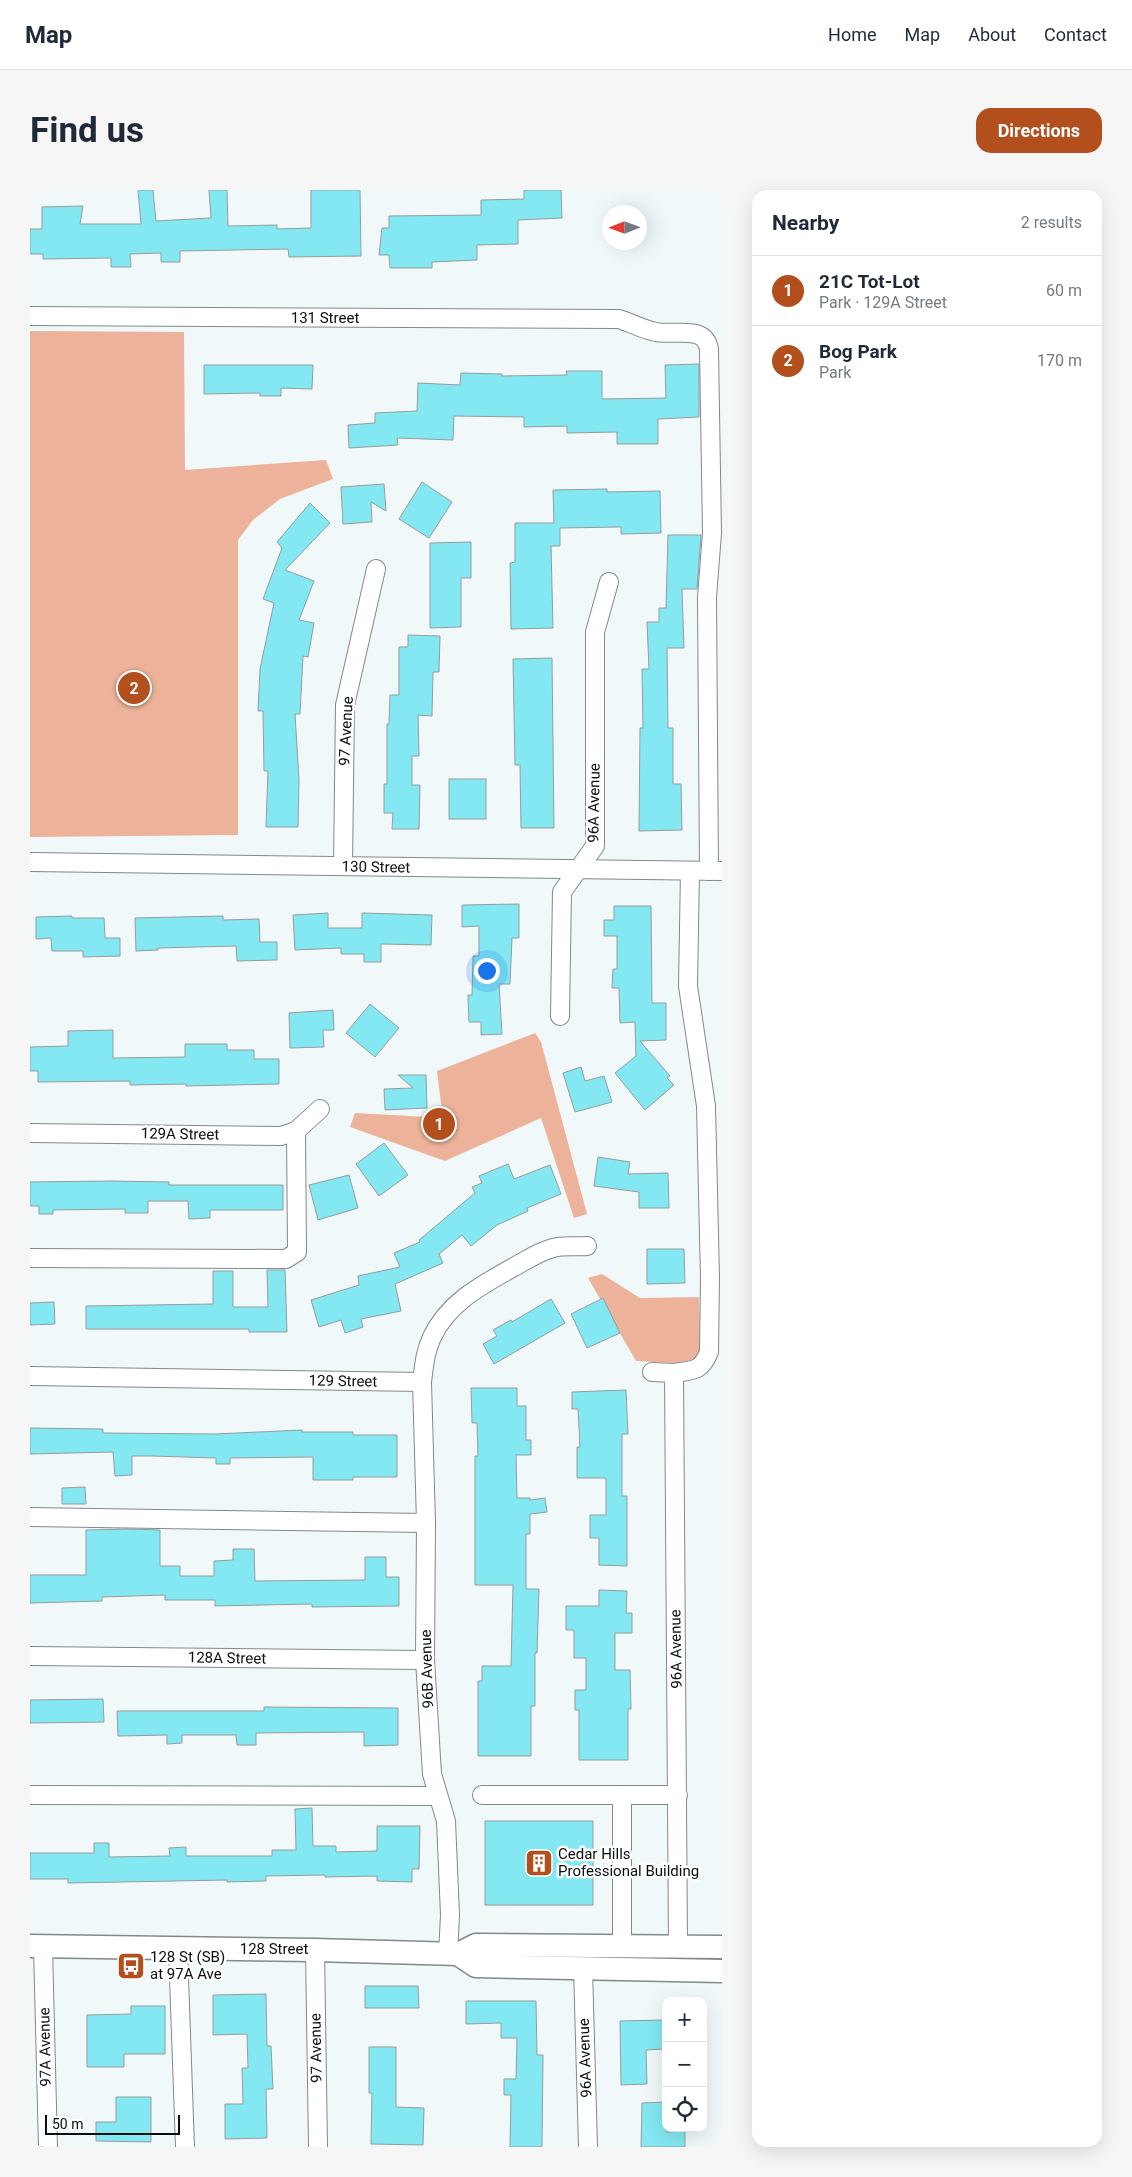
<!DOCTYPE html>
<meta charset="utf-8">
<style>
body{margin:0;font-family:Roboto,sans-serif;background:#f6f6f7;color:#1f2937}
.controls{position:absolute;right:15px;bottom:15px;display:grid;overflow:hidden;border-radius:10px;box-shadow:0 5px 20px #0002}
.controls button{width:45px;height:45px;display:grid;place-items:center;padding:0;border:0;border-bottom:1px solid #e0e1e3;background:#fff;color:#1f2937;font:25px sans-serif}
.compass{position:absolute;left:572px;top:15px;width:45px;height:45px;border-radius:50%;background:#fff;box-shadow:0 5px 20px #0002;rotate:269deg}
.scale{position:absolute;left:15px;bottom:12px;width:135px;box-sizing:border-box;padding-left:5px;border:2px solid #0a0d0d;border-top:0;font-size:14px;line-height:18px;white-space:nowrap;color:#0a0d0d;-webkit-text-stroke:4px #fff;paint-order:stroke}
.you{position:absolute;left:456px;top:780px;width:18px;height:18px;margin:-12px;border:4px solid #fff;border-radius:50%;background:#1a73e8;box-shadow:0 0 0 8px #1a73e833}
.badge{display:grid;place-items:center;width:32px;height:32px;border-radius:50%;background:#b34f1d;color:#fff;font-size:16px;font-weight:700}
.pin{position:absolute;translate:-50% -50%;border:2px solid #fff;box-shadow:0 1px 5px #0006}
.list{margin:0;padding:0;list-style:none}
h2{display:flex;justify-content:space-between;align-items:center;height:65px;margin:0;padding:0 20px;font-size:21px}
h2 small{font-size:16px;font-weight:400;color:#747a83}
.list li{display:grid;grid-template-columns:32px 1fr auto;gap:15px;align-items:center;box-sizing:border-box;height:70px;padding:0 20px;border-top:1px solid #e0e1e3}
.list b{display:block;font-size:19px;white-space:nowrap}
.list p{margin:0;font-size:16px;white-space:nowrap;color:#747a83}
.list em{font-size:16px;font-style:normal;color:#747a83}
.icon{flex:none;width:28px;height:28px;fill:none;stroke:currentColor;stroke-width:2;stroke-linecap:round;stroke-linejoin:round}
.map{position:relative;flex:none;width:692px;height:1957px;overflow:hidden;border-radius:15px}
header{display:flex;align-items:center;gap:30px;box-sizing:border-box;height:70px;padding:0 25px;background:#fff;border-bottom:1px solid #e0e1e3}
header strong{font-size:24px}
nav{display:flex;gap:28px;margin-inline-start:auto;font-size:18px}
.intro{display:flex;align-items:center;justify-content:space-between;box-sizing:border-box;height:120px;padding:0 30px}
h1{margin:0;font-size:35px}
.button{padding:12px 22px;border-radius:15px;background:#b34f1d;color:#fff;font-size:18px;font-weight:700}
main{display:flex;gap:30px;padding:0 30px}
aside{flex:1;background:#fff;border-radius:15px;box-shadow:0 5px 20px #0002}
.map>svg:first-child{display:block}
</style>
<header>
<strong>Map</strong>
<nav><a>Home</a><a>Map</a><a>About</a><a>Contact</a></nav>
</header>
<div class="intro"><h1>Find us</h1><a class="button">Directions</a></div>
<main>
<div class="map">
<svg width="692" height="1957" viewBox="0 0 692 1957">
<rect width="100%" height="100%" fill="#f0f8f9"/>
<!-- green -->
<g fill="#edb39a">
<polygon points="0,141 154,142 155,280 296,270 303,289 250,309 223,330 208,350 208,645 0,647"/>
<polygon points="505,843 511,852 557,1024 544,1028 511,928 415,971 320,937 325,923 398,927 412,921 407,881"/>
<path d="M572,1084L610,1108L669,1107L670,1163C662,1178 622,1171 606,1171L558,1088Z"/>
</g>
<!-- building -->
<g fill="#83e8f1" stroke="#959d9d">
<polygon points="108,0 123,0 126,31 181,28 179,0 197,0 198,36 247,35 247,39 281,38 281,0 330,0 331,66 259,67 258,59 150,61 150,72 131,72 131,63 100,64 101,77 81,77 81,68 13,69 13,64 0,64 0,39 12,39 12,17 53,16 50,34 111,34"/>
<polygon points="494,0 531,0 532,28 488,30 488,54 447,55 447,70 402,72 402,78 360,78 359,65 349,65 352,38 359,38 359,26 451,25 451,10 494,9"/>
<polygon points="669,174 669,227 628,229 628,254 587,254 587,242 537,243 537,236 494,237 494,227 424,226 423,250 367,248 368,255 319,258 318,235 345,233 345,223 387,221 388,193 430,195 431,183 472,184 472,186 537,185 536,181 572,181 572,209 636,208 635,175"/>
<polygon points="174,175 283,175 282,199 251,198 251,206 230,206 230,203 174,204"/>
<polygon points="392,292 422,312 399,348 369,329"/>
<polygon points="354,294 356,321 341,312 342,332 313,334 311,297"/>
<polygon points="577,299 577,302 630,301 631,343 591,344 591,337 530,338 530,356 521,356 523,438 481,439 480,373 485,372 485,333 524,333 523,300"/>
<polygon points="280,313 300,333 255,380 284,391 269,430 284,433 278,467 273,466 270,524 265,524 269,590 268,637 236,637 238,581 234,581 233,521 228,521 230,479 244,413 233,409 252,358 247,352"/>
<polygon points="638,345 671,345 667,399 652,399 654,458 637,458 638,538 643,538 643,594 651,594 652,640 609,641 610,538 613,538 612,479 619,479 617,432 629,432 629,418 636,418"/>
<polygon points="441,352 441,388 431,388 431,437 400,438 400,353"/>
<polygon points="378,445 410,446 409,482 403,482 402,526 388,525 389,566 382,566 382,595 390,595 389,639 362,639 363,623 354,623 354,594 357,594 357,534 359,534 360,505 369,505 369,457 378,457"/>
<polygon points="522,468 524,638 491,638 490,575 485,575 483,469"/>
<rect x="419" y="589" width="37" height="40"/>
<polygon points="489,714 489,748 482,748 480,794 469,794 472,844 451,845 451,832 439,832 438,805 442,805 443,766 449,766 449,736 432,737 432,715"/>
<polygon points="584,716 621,716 622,813 636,813 636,850 610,851 640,886 637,888 644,895 615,920 585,883 606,866 605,832 590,833 589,798 582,798 583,779 587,779 587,746 574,746 574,730 584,730"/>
<polygon points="298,723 298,738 332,738 332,723 402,725 401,755 351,754 351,772 334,772 334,764 311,764 311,758 265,760 263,725"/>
<polygon points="42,726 42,728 74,728 75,748 90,748 90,766 53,767 53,761 22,761 21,748 6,749 6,727"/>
<polygon points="193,726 193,730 229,729 230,752 247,752 247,770 207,771 206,756 128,758 128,760 106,761 105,728"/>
<polygon points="340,814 369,838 345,867 316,843"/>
<polygon points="303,820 304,840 293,840 294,857 260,858 259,823"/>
<polygon points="83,840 83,868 155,867 155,854 197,854 197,860 224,860 224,869 249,869 249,894 156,896 156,894 100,895 100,891 8,892 8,881 0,881 0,857 38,856 38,841"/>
<polygon points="551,877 555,891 574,886 582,912 545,922 533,883"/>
<polygon points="368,885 396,885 397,918 355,920 354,899 383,898"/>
<polygon points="354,953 378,985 349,1006 326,974"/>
<polygon points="568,967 600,972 598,984 638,983 639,1018 609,1018 609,1002 564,996"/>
<polygon points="478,974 484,989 520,975 531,1004 497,1018 498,1021 467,1035 441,1056 432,1045 409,1064 413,1073 365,1094 371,1121 331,1129 333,1137 315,1143 311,1130 289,1137 281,1110 329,1095 328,1086 370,1077 364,1063 390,1052 389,1050 445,1003 442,997 452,993 449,986"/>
<polygon points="319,985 328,1018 288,1030 279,995"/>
<polygon points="82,991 139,992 139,995 253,995 253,1020 180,1020 180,1028 159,1029 158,1011 118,1011 118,1023 95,1023 95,1019 23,1020 23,1024 9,1024 9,1016 0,1016 0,992"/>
<polygon points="617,1059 654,1059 655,1093 617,1094"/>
<polygon points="237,1080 255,1080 257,1142 219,1142 219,1139 56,1139 56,1116 183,1114 183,1081 203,1081 203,1117 238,1117"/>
<polygon points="573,1108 590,1143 557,1158 541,1124"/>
<polygon points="521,1109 535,1133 464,1174 453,1154 467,1146 463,1140 481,1130 482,1132"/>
<polygon points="24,1112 25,1134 0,1135 0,1113"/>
<polygon points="441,1198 487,1198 487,1216 496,1216 496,1250 501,1250 501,1265 486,1265 487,1308 500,1308 500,1310 515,1308 517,1322 500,1324 500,1344 496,1344 496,1399 509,1399 507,1463 505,1463 505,1516 501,1516 501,1566 448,1566 448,1491 452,1491 452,1476 481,1476 483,1395 445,1395 445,1266 448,1266 447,1233 442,1233"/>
<polygon points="596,1200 598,1244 592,1244 592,1306 597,1306 597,1376 569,1375 569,1348 560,1348 560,1325 576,1325 576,1288 547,1288 547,1257 550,1257 548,1219 542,1219 542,1202"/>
<polygon points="0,1238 73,1239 73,1243 185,1244 272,1240 272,1242 323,1242 323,1245 367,1245 367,1287 323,1287 323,1290 283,1290 283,1267 200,1268 200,1274 186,1274 186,1268 122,1266 102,1266 102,1285 85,1286 83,1262 0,1264"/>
<polygon points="55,1297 56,1314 32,1314 32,1298"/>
<polygon points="98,1339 130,1340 130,1376 150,1376 150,1386 184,1386 184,1371 203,1370 203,1359 224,1359 225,1391 335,1390 335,1367 356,1367 356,1387 369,1387 369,1416 282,1417 282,1414 185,1416 185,1410 135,1410 135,1405 72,1407 72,1411 0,1413 0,1385 56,1385 56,1340"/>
<polygon points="569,1400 597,1401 596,1423 602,1423 602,1443 585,1443 585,1480 600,1480 601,1519 598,1519 598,1570 549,1570 549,1520 545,1520 545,1500 556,1500 556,1468 544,1468 544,1440 536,1440 536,1416 569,1416"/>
<polygon points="73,1509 74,1532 0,1533 0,1510"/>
<polygon points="234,1517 368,1518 368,1555 334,1556 334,1542 226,1543 226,1555 207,1555 206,1545 152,1545 152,1553 137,1554 137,1545 88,1546 87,1521 234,1521"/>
<polygon points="282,1618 283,1656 306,1656 306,1662 347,1661 347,1636 390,1636 389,1679 382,1679 382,1692 347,1691 347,1686 295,1687 295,1685 236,1686 236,1691 197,1692 197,1690 38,1693 38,1689 0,1689 0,1663 64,1663 64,1653 79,1653 79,1667 140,1666 139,1658 156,1657 156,1666 242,1666 242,1660 266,1660 265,1619"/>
<rect x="455" y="1631" width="108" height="84"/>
<polygon points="335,1796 388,1796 389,1818 335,1818"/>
<polygon points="236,1804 237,1856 241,1856 243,1899 236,1899 237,1948 195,1949 195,1914 213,1914 212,1878 218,1878 217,1844 183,1845 183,1805"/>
<polygon points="436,1811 506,1811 507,1865 513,1865 512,1957 480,1957 481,1905 474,1905 474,1889 486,1889 487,1848 471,1848 471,1833 436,1834"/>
<polygon points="101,1816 135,1816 135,1864 94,1864 94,1877 57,1877 57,1825 101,1824"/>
<polygon points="636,1830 636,1859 616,1860 617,1894 591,1895 590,1831"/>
<polygon points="339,1857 366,1857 366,1917 394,1918 393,1955 341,1954 342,1903 339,1903"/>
<polygon points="86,1907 121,1907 121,1952 66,1951 66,1932 86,1932"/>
<polygon points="636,1912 636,1942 655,1941 655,1957 611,1957 612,1913"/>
</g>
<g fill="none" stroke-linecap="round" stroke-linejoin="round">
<!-- minor casing -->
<g stroke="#828989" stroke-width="20">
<g id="minor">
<path d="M0,126L589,129C601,133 614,140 626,142C644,146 676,134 679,160L682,343L677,407L679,681"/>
<polyline points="0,672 692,681"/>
<polyline points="313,676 315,515 346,379"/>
<polyline points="530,826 532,702 565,656 565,442 579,392"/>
<polyline points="0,943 251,946 266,941 290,919"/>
<polyline points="0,1068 256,1069 267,1062 266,941"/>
<polyline points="622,1182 644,1183 648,1757"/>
<path d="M644,1183C663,1180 671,1182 679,1162L680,1088L676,916L658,796L660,681"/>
<path d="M0,1186L392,1192C394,1176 395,1162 402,1147C418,1113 450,1096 482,1078C495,1071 508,1062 523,1058C533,1055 546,1057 557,1056"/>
<polyline points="392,1192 396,1333 395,1470 402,1584 416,1631 420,1725 418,1764"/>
<polyline points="0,1327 396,1333"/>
<polyline points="0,1466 395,1470"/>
<polyline points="0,1605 408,1606"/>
<polyline points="452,1605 648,1605"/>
<polyline points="592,1605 592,1756"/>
<polyline points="13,1757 18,1957"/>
<polyline points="148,1759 155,1957"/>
<polyline points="285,1760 288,1957"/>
<polyline points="553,1778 558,1957"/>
</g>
</g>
<!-- major casing -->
<g stroke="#828989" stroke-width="25">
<g id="major">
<polyline points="0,1756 285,1760 428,1764 446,1755 692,1757"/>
<polyline points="428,1764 446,1776 692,1781"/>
</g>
</g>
<!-- minor -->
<use href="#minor" stroke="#fff" stroke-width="18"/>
<!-- major -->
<use href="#major" stroke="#fff" stroke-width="22"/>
</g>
<!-- icons -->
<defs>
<g id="building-square" transform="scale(1.4375)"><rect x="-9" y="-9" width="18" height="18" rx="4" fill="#b34f1d" stroke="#fff"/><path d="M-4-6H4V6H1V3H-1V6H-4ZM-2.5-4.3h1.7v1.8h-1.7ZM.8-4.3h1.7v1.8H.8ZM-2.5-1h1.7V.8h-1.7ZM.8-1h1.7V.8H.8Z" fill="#fff"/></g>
<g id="bus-square" transform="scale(1.4375)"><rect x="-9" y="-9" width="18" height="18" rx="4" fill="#b34f1d" stroke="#fff"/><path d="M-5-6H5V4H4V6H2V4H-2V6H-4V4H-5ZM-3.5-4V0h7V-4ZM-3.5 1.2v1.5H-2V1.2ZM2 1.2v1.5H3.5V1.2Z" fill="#fff"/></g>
</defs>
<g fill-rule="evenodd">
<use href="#building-square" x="509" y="1673"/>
<use href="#bus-square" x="101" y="1776"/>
</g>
<g text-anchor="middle" stroke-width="5" stroke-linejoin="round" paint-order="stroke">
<!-- street labels -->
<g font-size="15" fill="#0a0d0d" stroke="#fff">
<text x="295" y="133">131 Street</text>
<text transform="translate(316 541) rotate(-87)" y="5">97 Avenue</text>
<text transform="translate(564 613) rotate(-89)" y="5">96A Avenue</text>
<text transform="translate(346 677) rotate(1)" y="5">130 Street</text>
<text transform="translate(150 944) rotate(1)" y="5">129A Street</text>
<text transform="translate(313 1191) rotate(1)" y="5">129 Street</text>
<text transform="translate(646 1459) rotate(-91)" y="5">96A Avenue</text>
<text transform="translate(197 1468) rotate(1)" y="5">128A Street</text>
<text transform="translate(397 1479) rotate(-92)" y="5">96B Avenue</text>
<text x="244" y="1764">128 Street</text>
<text transform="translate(15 1857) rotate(-91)" y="5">97A Avenue</text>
<text transform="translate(286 1858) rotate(-91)" y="5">97 Avenue</text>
<text transform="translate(555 1868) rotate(-92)" y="5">96A Avenue</text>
</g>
<!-- poi labels -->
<g font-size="15" fill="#0a0d0d" stroke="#fff" text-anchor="start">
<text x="528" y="1669">Cedar Hills<tspan x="528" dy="17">Professional Building</tspan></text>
<text x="120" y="1772">128 St (SB)<tspan x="120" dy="17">at 97A Ave</tspan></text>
</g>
</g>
</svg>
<div class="controls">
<button>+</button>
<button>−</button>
<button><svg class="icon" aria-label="locate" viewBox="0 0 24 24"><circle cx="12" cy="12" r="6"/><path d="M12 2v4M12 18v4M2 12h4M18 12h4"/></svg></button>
</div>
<svg class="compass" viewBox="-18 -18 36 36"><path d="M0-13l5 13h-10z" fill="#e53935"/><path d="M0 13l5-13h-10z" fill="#747a83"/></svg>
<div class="scale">50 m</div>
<div class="you"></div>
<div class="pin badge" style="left:409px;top:934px">1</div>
<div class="pin badge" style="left:104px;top:498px">2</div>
</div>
<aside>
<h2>Nearby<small>2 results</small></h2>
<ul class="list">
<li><span class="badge">1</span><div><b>21C Tot-Lot</b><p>Park · 129A Street</p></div><em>60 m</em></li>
<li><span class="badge">2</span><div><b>Bog Park</b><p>Park</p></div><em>170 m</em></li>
</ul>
</aside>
</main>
